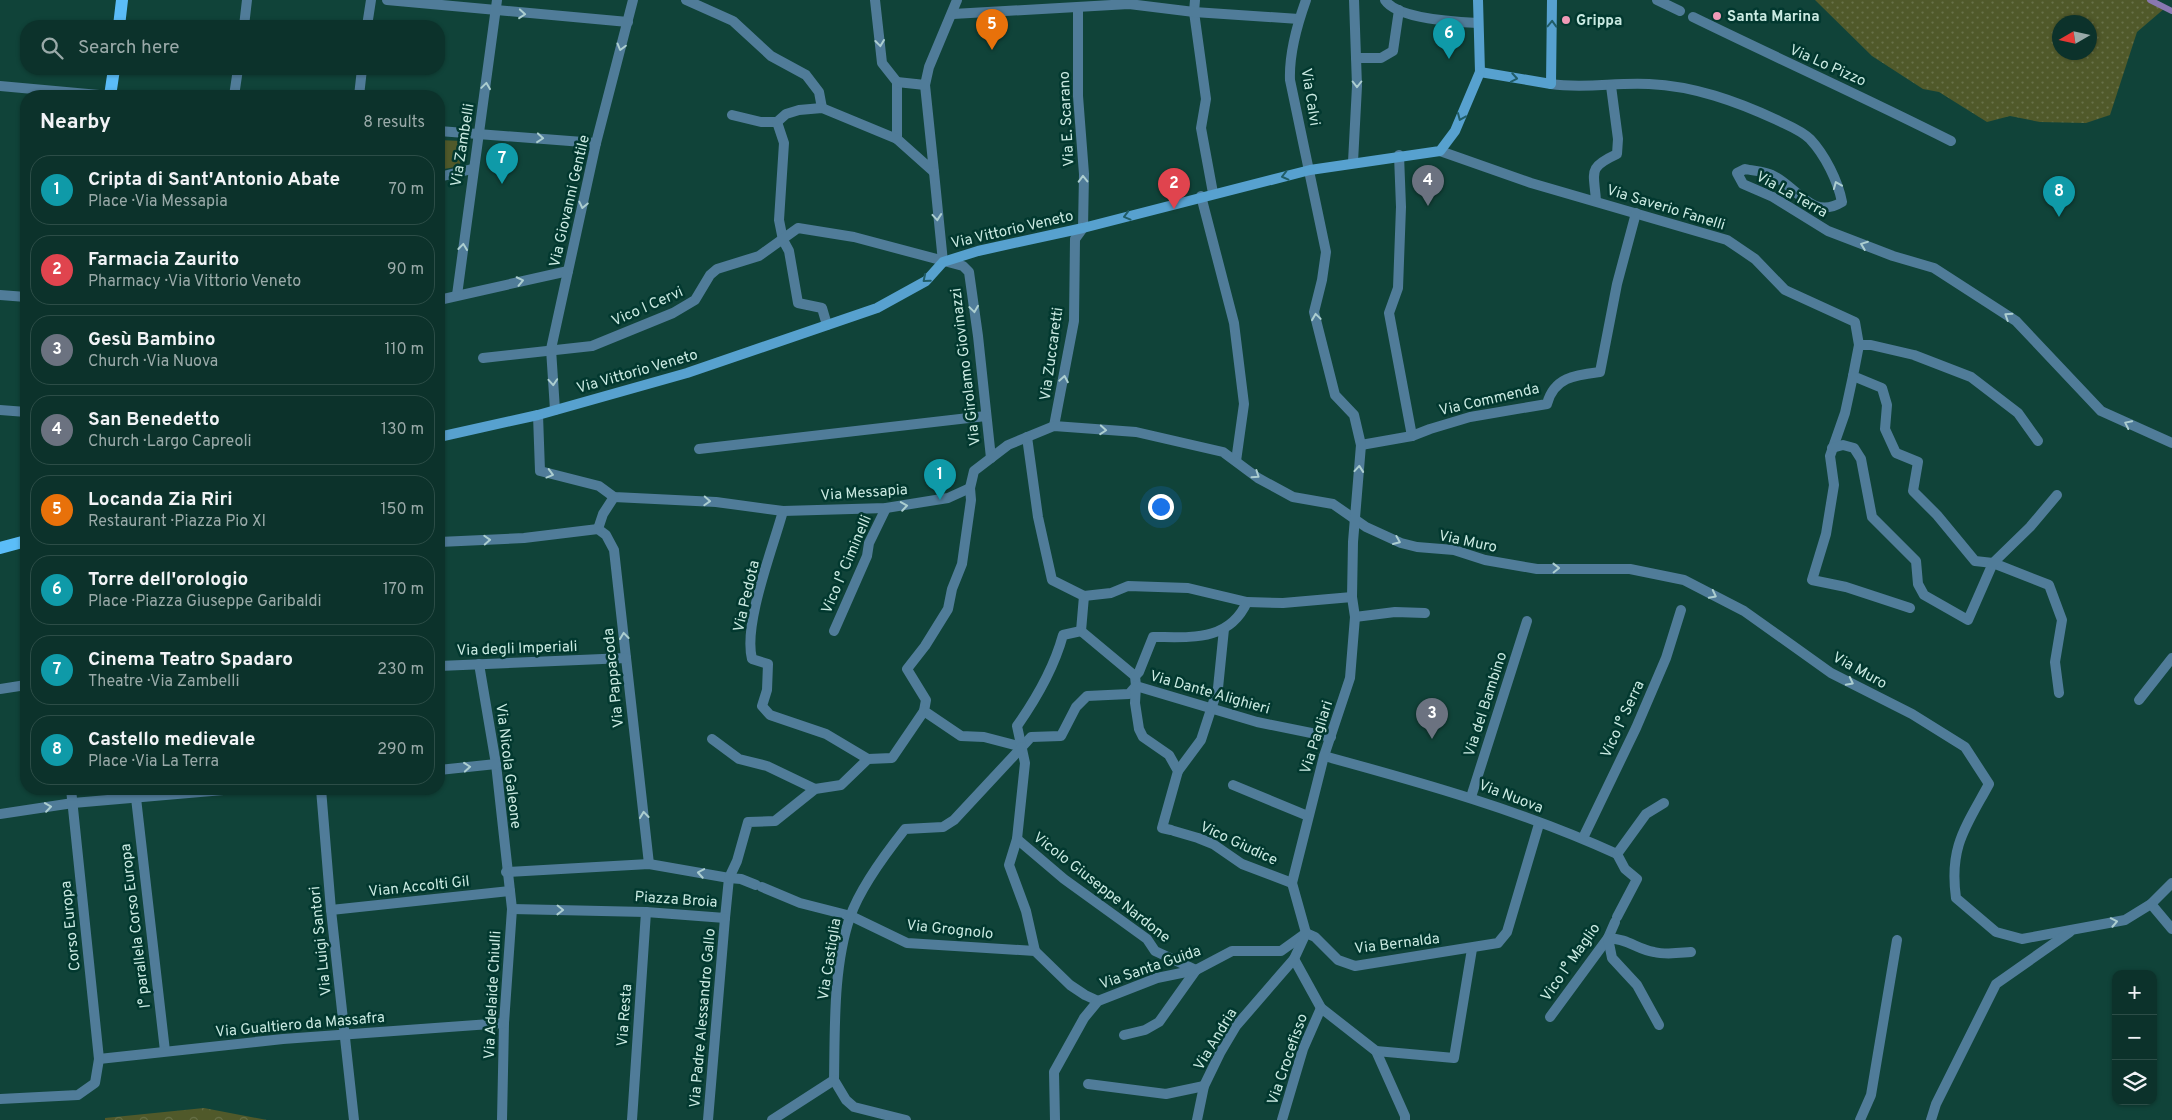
<!DOCTYPE html>
<meta charset="utf-8">
<style>
body{margin:0;font-family:Overpass,sans-serif;background:#153a33;color:#f1f3f6}
.controls{position:absolute;right:15px;bottom:15px;display:grid;overflow:hidden;border-radius:10px;box-shadow:0 1px 4px #0004}
.controls button{width:45px;height:45px;display:grid;place-items:center;padding:0;border:0;border-bottom:1px solid #2c4d47;background:#0c322b;color:#f1f3f6;font:25px sans-serif}
.compass{position:absolute;left:2052px;top:15px;width:45px;height:45px;border-radius:50%;background:#0c322b;box-shadow:0 1px 4px #0004;rotate:261deg}
.you{position:absolute;left:1160px;top:506px;width:18px;height:18px;margin:-12px;border:4px solid #fff;border-radius:50%;background:#1a73e8;box-shadow:0 0 0 8px #1a73e833}
.badge{display:grid;place-items:center;width:32px;height:32px;border-radius:50%;background:#8c9099;color:#fff;font-size:16px;font-weight:700}
.pin{position:absolute;translate:-50% -41px;filter:drop-shadow(0 1px 2px #0008)}
.pin::after{content:'';position:absolute;top:26px;width:18px;height:15px;background:inherit;clip-path:polygon(0 0,100% 0,50% 100%)}
.list{margin:0;padding:0;list-style:none}
h2{display:flex;justify-content:space-between;align-items:center;height:65px;margin:0;padding:0 20px;font-size:21px}
h2 small{font-size:16px;font-weight:400;color:#9aaaa9}
.list li{display:grid;grid-template-columns:32px 1fr auto;gap:15px;align-items:center;box-sizing:border-box;height:70px;margin:0 10px 10px;padding:0 10px;border:1px solid #2c4d47;border-radius:20px}
.list b{display:block;font-size:19px;white-space:nowrap}
.list p{margin:0;font-size:16px;white-space:nowrap;color:#9aaaa9}
.list em{font-size:16px;font-style:normal;color:#9aaaa9}
.icon{flex:none;width:28px;height:28px;fill:none;stroke:currentColor;stroke-width:2;stroke-linecap:round;stroke-linejoin:round}
.map{position:relative;flex:none;width:2172px;height:1120px;overflow:hidden}
.search{position:absolute;background:#0c322b;box-shadow:0 1px 4px #0004;left:20px;top:20px;width:425px;height:55px;display:flex;align-items:center;gap:12px;box-sizing:border-box;padding:0 18px;border-radius:20px;color:#9aaaa9;font-size:19px}
.panel{position:absolute;background:#0c322b;box-shadow:0 1px 4px #0004;left:20px;top:90px;width:425px;height:705px;border-radius:20px}
.map>svg:first-child{display:block}
</style>
<div class="map">
<svg width="2172" height="1120" viewBox="0 0 2172 1120">
<defs>
<pattern id="grass-dots" width="8" height="8" patternUnits="userSpaceOnUse" patternTransform="scale(1.25)"><rect width="8" height="8" fill="#50592a"/><path d="M2 2h.1M6 6h.1" fill="none" stroke="#687149" stroke-width="1.8" stroke-linecap="round"/></pattern>
<pattern id="forest-crowns" width="20" height="18" patternUnits="userSpaceOnUse" patternTransform="scale(1.25)"><rect width="20" height="18" fill="#50592a"/><path d="M2 6a3 3 0 1 1 6 0M12 15a3 3 0 1 1 6 0" fill="none" stroke="#687149"/></pattern>
</defs>
<rect width="100%" height="100%" fill="#104339"/>
<!-- grass -->
<path fill="url(#grass-dots)" fill-rule="evenodd" d="M1815,0H2155L2165,8L2137,32L2110,115L2086,123L2040,122L2010,116L1987,122L1939,92L1923,89L1872,56ZM2060,22H2090V52H2060Z"/>
<!-- forest -->
<polygon fill="url(#forest-crowns)" points="204,1108 267,1120 105,1120 105,1118"/>
<!-- park -->
<polygon fill="#50592a" points="439,140 461,141 460,166 439,170"/>
<g fill="none" stroke-linecap="round" stroke-linejoin="round">
<!-- stream -->
<polyline stroke="#8977b1" stroke-width="6" points="2150,0 2172,11"/>
<!-- street -->
<g stroke="#507c99" stroke-width="10">
<polyline points="387,0 628,22"/>
<polyline points="686,0 733,21 771,56 806,75 819,92 822,108"/>
<polyline points="875,0 882,63 897,82"/>
<polyline points="1195,0 1194,12 1206,99 1201,128 1213,193"/>
<path d="M1385,0C1397,19 1457,22 1478,23"/>
<polyline points="1657,0 1680,11"/>
<polyline points="953,14 1129,4 1194,12 1299,19"/>
<path d="M1693,17C1779,59 1866,98 1951,141"/>
<polyline points="244,26 247,0"/>
<polyline points="367,26 371,0"/>
<polyline points="1356,58 1381,58 1393,51 1399,10"/>
<polyline points="897,82 897,139 934,172 925,85 929,67 957,0"/>
<polyline points="897,82 925,85"/>
<path d="M1551,84C1585,89 1616,82 1649,84C1694,86 1736,101 1777,120C1787,125 1801,130 1810,139C1825,155 1838,181 1842,202C1811,221 1797,186 1772,175C1764,171 1753,171 1745,169L1737,173L1743,184L1773,197L1828,231L1893,256L1934,268L2016,321L2101,411L2172,443"/>
<polyline points="0,86 110,96"/>
<polyline points="234,96 238,69"/>
<polyline points="359,96 362,69"/>
<polyline points="732,115 761,122 777,122 786,114 799,110 822,108 897,139"/>
<polyline points="777,122 784,143 779,220 783,240 789,251 798,303 822,308 827,325"/>
<polyline points="439,131 596,143"/>
<polyline points="1440,151 1531,183 1727,240 1755,259 1785,290 1855,322 1859,345 1853,376 1882,388 1887,405 1885,429 1896,453 1918,462 1913,491 1937,515 1975,561 1993,563 2049,585 2062,620 2055,662 2059,693"/>
<polyline points="1399,155 1401,207 1398,288 1389,313 1412,436"/>
<polyline points="1353,162 1357,86 1354,0"/>
<polyline points="934,172 943,262"/>
<polyline points="439,177 472,169"/>
<polyline points="1201,196 1234,323 1244,404 1236,461"/>
<path d="M1596,201C1594,171 1587,168 1617,154L1618,139L1611,86"/>
<polyline points="0,295 26,297"/>
<polyline points="457,295 497,0"/>
<polyline points="439,300 568,271"/>
<polyline points="1859,345 1871,345 1914,355 1971,377 2018,413 2038,441"/>
<polyline points="483,358 592,346 673,313 695,300 710,275 717,269 759,256 798,228 854,237 963,266 969,272 978,336 991,458"/>
<polyline points="1853,376 1845,413 1830,456 1834,485 1826,534 1812,580 1846,587 1910,608"/>
<polyline points="0,410 26,412"/>
<polyline points="555,410 551,349 596,143 633,0"/>
<polyline points="538,415 540,471 599,486 614,497 716,502 783,511 886,508 948,498 970,488"/>
<polyline points="1054,426 1074,321 1075,239 1083,228 1084,174 1078,96 1078,8"/>
<polyline points="1027,437 1038,517 1052,580 1084,596 1081,631 1135,676 1136,686 1257,722 1331,737"/>
<path d="M1361,445L1412,436L1430,429L1470,417L1547,404C1554,377 1576,375 1600,372L1617,284L1636,213"/>
<polyline points="1832,448 1843,445 1854,448 1861,459 1872,517 1916,561 1918,584 1924,595 1968,620 1993,563 2030,527 2057,495"/>
<polyline points="699,449 986,416"/>
<polyline points="614,497 603,514 598,529 606,535 614,550 649,864"/>
<path d="M783,511C773,548 743,624 752,659L768,664L767,690L762,706L770,715L826,734L868,759"/>
<polyline points="439,542 524,538 598,529"/>
<polyline points="1084,596 1111,593 1128,586 1188,588 1247,602 1283,603 1352,597"/>
<polyline points="1355,617 1395,612 1425,613"/>
<polyline points="834,631 867,556 869,543 886,508"/>
<polyline points="479,664 496,764 512,909 504,1023 502,1120"/>
<polyline points="439,666 626,658"/>
<path d="M1135,676L1139,672L1153,637C1190,637 1229,642 1247,602"/>
<path d="M1136,686L1129,694L1087,696L1076,707L1061,736L1031,737L1022,747L984,737L961,736L924,711L926,700L907,669L925,646L948,609L952,589L962,564L971,500L970,488L974,471L1008,445L1054,426L1136,432L1223,452L1258,478L1293,497L1333,504L1366,527L1401,543L1417,547L1454,550L1485,560L1537,569H1630L1684,580L1744,611L1831,673L1912,714L1965,747L1989,784C1965,828 1949,847 1956,898L1996,932L2022,939L2125,920L2151,904L2172,883"/>
<polyline points="1136,686 1135,703 1139,729 1143,737 1169,755 1178,771 1162,828 1171,830"/>
<polyline points="0,689 26,685"/>
<polyline points="2139,700 2172,658"/>
<polyline points="712,739 739,759 767,766 815,789"/>
<path d="M1324,756C1423,783 1523,811 1617,854L1646,814L1664,803"/>
<polyline points="439,770 496,764"/>
<polyline points="1178,771 1201,740 1218,688 1224,629"/>
<polyline points="1233,785 1308,816"/>
<polyline points="321,789 331,910 354,1120"/>
<polyline points="1471,797 1527,621"/>
<polyline points="136,798 165,1051"/>
<polyline points="0,814 73,803 235,789"/>
<polyline points="1174,831 1198,838 1213,844 1242,864 1292,883"/>
<polyline points="1583,838 1636,728 1666,658 1681,610"/>
<polyline points="1017,839 1064,879 1147,939 1155,951 1196,970 1159,1022 1145,1030 1124,1035"/>
<polyline points="1617,854 1625,869 1637,879 1617,917"/>
<polyline points="506,872 649,864 729,878 725,918 646,912 512,909"/>
<polyline points="756,885 741,879 729,878 737,861 748,822 775,821 815,789 841,785 868,759 892,758 924,711"/>
<polyline points="762,887 800,903 851,916 907,943 1035,951 1070,985 1085,995 1098,1001"/>
<polyline points="2151,904 2172,929"/>
<polyline points="331,910 510,891"/>
<path d="M1035,951L1026,911L1009,865L1017,839L1025,763L1017,726C1036,699 1054,668 1063,635L1081,631"/>
<polyline points="1294,959 1321,1008 1376,1051 1405,1116 1405,1120"/>
<polyline points="1550,1017 1608,938 1615,922"/>
<path d="M1659,1025L1637,985L1612,958L1608,938C1629,939 1636,949 1654,952C1666,955 1678,953 1691,952"/>
<polyline points="1376,1051 1454,1058 1472,949"/>
<polyline points="99,1059 283,1039 504,1023"/>
<path d="M834,1080C835,1029 833,966 850,917C860,888 886,853 905,829L943,827L954,820L1022,747"/>
<polyline points="834,1080 846,1100 854,1107 906,1120"/>
<polyline points="1088,1084 1166,1094 1204,1086"/>
<polyline points="0,1099 78,1095 95,1083 99,1059 71,789"/>
<polyline points="632,1120 646,912"/>
<polyline points="708,1120 725,918"/>
<polyline points="772,1120 834,1080"/>
<polyline points="1055,1120 1054,1072 1084,1018 1098,1001 1157,978 1196,970 1232,951 1281,951 1306,933 1315,937 1338,960 1355,966 1498,943 1507,932 1539,824"/>
<path d="M1197,1120L1204,1086L1220,1053L1236,1026L1294,959L1306,933L1292,883L1324,756L1350,678L1355,617L1352,597L1353,542L1361,445L1354,415L1335,395L1314,312L1322,280L1326,252L1290,80C1289,54 1297,25 1306,0"/>
<polyline points="1282,1120 1303,1049 1321,1008"/>
<polyline points="1860,1120 1871,1095 1897,940"/>
<polyline points="1931,1120 1936,1104 1996,984 2070,932"/>
</g>
<!-- secondary -->
<g stroke="#57a1cf" stroke-width="10">
<polyline points="1478,0 1480,72 1551,84 1552,0"/>
<polyline points="439,437 538,415 687,373 877,308 926,281 943,262 978,251 1083,228 1310,170 1440,151 1455,131 1480,72"/>
</g>
<!-- primary -->
<g stroke="#5bbdf8" stroke-width="12">
<polyline points="119,26 122,0"/>
<polyline points="110,96 114,69"/>
<polyline points="0,548 26,541"/>
</g>
</g>
<!-- one-way arrows -->
<defs><path id="oneway-chevron" d="M-2-3.5L2.5 0L-2 3.5" fill="none" stroke-width="1.6" stroke-linecap="round" stroke-linejoin="round" transform="scale(1.25)"/></defs>
<g stroke="#acced0">
<use href="#oneway-chevron" transform="translate(522 14) rotate(5)"/>
<use href="#oneway-chevron" transform="translate(880 43) rotate(83)"/>
<use href="#oneway-chevron" transform="translate(621 47) rotate(105)"/>
<use href="#oneway-chevron" transform="translate(1357 84) rotate(90)"/>
<use href="#oneway-chevron" transform="translate(486 86) rotate(-82)"/>
<use href="#oneway-chevron" transform="translate(540 138) rotate(5)"/>
<use href="#oneway-chevron" transform="translate(1083 179) rotate(-91)"/>
<use href="#oneway-chevron" transform="translate(1837 185) rotate(-112)"/>
<use href="#oneway-chevron" transform="translate(583 205) rotate(102)"/>
<use href="#oneway-chevron" transform="translate(937 217) rotate(85)"/>
<use href="#oneway-chevron" transform="translate(1864 245) rotate(-159)"/>
<use href="#oneway-chevron" transform="translate(463 247) rotate(-83)"/>
<use href="#oneway-chevron" transform="translate(520 281) rotate(-12)"/>
<use href="#oneway-chevron" transform="translate(974 309) rotate(82)"/>
<use href="#oneway-chevron" transform="translate(2008 316) rotate(-147)"/>
<use href="#oneway-chevron" transform="translate(1316 317) rotate(-98)"/>
<use href="#oneway-chevron" transform="translate(1064 379) rotate(-80)"/>
<use href="#oneway-chevron" transform="translate(553 382) rotate(86)"/>
<use href="#oneway-chevron" transform="translate(2128 424) rotate(-154)"/>
<use href="#oneway-chevron" transform="translate(1103 430) rotate(4)"/>
<use href="#oneway-chevron" transform="translate(1359 469) rotate(-85)"/>
<use href="#oneway-chevron" transform="translate(550 474) rotate(15)"/>
<use href="#oneway-chevron" transform="translate(1256 475) rotate(34)"/>
<use href="#oneway-chevron" transform="translate(707 501) rotate(3)"/>
<use href="#oneway-chevron" transform="translate(904 506) rotate(-9)"/>
<use href="#oneway-chevron" transform="translate(487 540) rotate(-3)"/>
<use href="#oneway-chevron" transform="translate(1397 541) rotate(23)"/>
<use href="#oneway-chevron" transform="translate(1556 568) rotate(-1)"/>
<use href="#oneway-chevron" transform="translate(1713 595) rotate(27)"/>
<use href="#oneway-chevron" transform="translate(624 636) rotate(-97)"/>
<use href="#oneway-chevron" transform="translate(1850 682) rotate(27)"/>
<use href="#oneway-chevron" transform="translate(467 767) rotate(-5)"/>
<use href="#oneway-chevron" transform="translate(48 807) rotate(-8)"/>
<use href="#oneway-chevron" transform="translate(644 815) rotate(-96)"/>
<use href="#oneway-chevron" transform="translate(701 873) rotate(-170)"/>
<use href="#oneway-chevron" transform="translate(560 910) rotate(1)"/>
<use href="#oneway-chevron" transform="translate(2114 922) rotate(-11)"/>
</g>
<g stroke="#205d67">
<use href="#oneway-chevron" transform="translate(1552 24) rotate(-88)"/>
<use href="#oneway-chevron" transform="translate(1514 78) rotate(10)"/>
<use href="#oneway-chevron" transform="translate(1461 117) rotate(113)"/>
<use href="#oneway-chevron" transform="translate(1285 176) rotate(166)"/>
<use href="#oneway-chevron" transform="translate(1127 216) rotate(165)"/>
<use href="#oneway-chevron" transform="translate(926 279) rotate(140)"/>
</g>
<!-- markers -->
<g fill="#f09ab7" stroke="#02382f" stroke-width="2">
<circle cx="1717" cy="16" r="5"/>
<circle cx="1566" cy="20" r="5"/>
</g>
<g text-anchor="middle" stroke-width="5" stroke-linejoin="round" paint-order="stroke">
<!-- poi labels -->
<g font-size="15" font-weight="bold" fill="#caeae2" stroke="#02382f" text-anchor="start">
<text x="1727" y="21">Santa Marina</text>
<text x="1576" y="25">Grippa</text>
</g>
<!-- street labels -->
<g font-size="15" fill="#caeae2" stroke="#02382f">
<text transform="translate(1828 65) rotate(24)" y="5">Via Lo Pizzo</text>
<text transform="translate(1311 97) rotate(81)" y="5">Via Calvi</text>
<text transform="translate(1066 119) rotate(-93)" y="5">Via E. Scarano</text>
<text transform="translate(462 145) rotate(-81)" y="5">Via Zambelli</text>
<text transform="translate(1792 194) rotate(29)" y="5">Via La Terra</text>
<text transform="translate(569 201) rotate(-77)" y="5">Via Giovanni Gentile</text>
<text transform="translate(1666 207) rotate(17)" y="5">Via Saverio Fanelli</text>
<text transform="translate(1012 229) rotate(-13)" y="5">Via Vittorio Veneto</text>
<text transform="translate(647 306) rotate(-24)" y="5">Vico I Cervi</text>
<text transform="translate(1051 354) rotate(-82)" y="5">Via Zuccaretti</text>
<text transform="translate(965 367) rotate(-97)" y="5">Via Girolamo Giovinazzi</text>
<text transform="translate(637 371) rotate(-16)" y="5">Via Vittorio Veneto</text>
<text transform="translate(1489 399) rotate(-13)" y="5">Via Commenda</text>
<text transform="translate(864 492) rotate(-4)" y="5">Via Messapia</text>
<text transform="translate(1468 541) rotate(12)" y="5">Via Muro</text>
<text transform="translate(846 564) rotate(-67)" y="5">Vico I° Ciminelli</text>
<text transform="translate(746 596) rotate(-77)" y="5">Via Pedota</text>
<text transform="translate(517 648) rotate(-2)" y="5">Via degli Imperiali</text>
<text transform="translate(1860 670) rotate(29)" y="5">Via Muro</text>
<text transform="translate(613 678) rotate(-96)" y="5">Via Pappacoda</text>
<text transform="translate(1210 692) rotate(16)" y="5">Via Dante Alighieri</text>
<text transform="translate(1485 704) rotate(-72)" y="5">Via del Bambino</text>
<text transform="translate(1622 719) rotate(-65)" y="5">Vico I° Serra</text>
<text transform="translate(1316 737) rotate(-72)" y="5">Via Pagliari</text>
<text transform="translate(509 766) rotate(83)" y="5">Via Nicola Galeone</text>
<text transform="translate(1511 796) rotate(21)" y="5">Via Nuova</text>
<text transform="translate(1239 843) rotate(25)" y="5">Vico Giudice</text>
<text transform="translate(419 886) rotate(-6)" y="5">Vian Accolti Gil</text>
<text transform="translate(1102 887) rotate(38)" y="5">Vicolo Giuseppe Nardone</text>
<text transform="translate(676 899) rotate(4)" y="5">Piazza Broia</text>
<text transform="translate(70 926) rotate(-96)" y="5">Corso Europa</text>
<text transform="translate(135 926) rotate(-97)" y="5">I° parallela Corso Europa</text>
<text transform="translate(950 929) rotate(6)" y="5">Via Grognolo</text>
<text transform="translate(320 941) rotate(-96)" y="5">Via Luigi Santori</text>
<text transform="translate(1397 943) rotate(-7)" y="5">Via Bernalda</text>
<text transform="translate(829 959) rotate(-81)" y="5">Via Castiglia</text>
<text transform="translate(1570 962) rotate(-55)" y="5">Vico I° Maglio</text>
<text transform="translate(1150 967) rotate(-19)" y="5">Via Santa Guida</text>
<text transform="translate(492 995) rotate(-87)" y="5">Via Adelaide Chiulli</text>
<text transform="translate(624 1015) rotate(-86)" y="5">Via Resta</text>
<text transform="translate(702 1018) rotate(-85)" y="5">Via Padre Alessandro Gallo</text>
<text transform="translate(300 1024) rotate(-5)" y="5">Via Gualtiero da Massafra</text>
<text transform="translate(1215 1039) rotate(-59)" y="5">Via Andria</text>
<text transform="translate(1287 1059) rotate(-71)" y="5">Via Crocefisso</text>
</g>
</g>
</svg>
<div class="controls">
<button>+</button>
<button>−</button>
<button><svg class="icon" aria-label="layers" viewBox="0 0 24 24"><path d="M12 4l9 5-9 5-9-5zM3 14l9 5 9-5"/></svg></button>
</div>
<svg class="compass" viewBox="-18 -18 36 36"><path d="M0-13l5 13h-10z" fill="#e53935"/><path d="M0 13l5-13h-10z" fill="#9aaaa9"/></svg>
<div class="you"></div>
<div class="pin badge" style="left:940px;top:500px;background:#0f9aa8">1</div>
<div class="pin badge" style="left:1174px;top:209px;background:#e0444e">2</div>
<div class="pin badge" style="left:1432px;top:739px;background:#6b7280">3</div>
<div class="pin badge" style="left:1428px;top:206px;background:#6b7280">4</div>
<div class="pin badge" style="left:992px;top:50px;background:#e8710a">5</div>
<div class="pin badge" style="left:1449px;top:59px;background:#0f9aa8">6</div>
<div class="pin badge" style="left:502px;top:184px;background:#0f9aa8">7</div>
<div class="pin badge" style="left:2059px;top:217px;background:#0f9aa8">8</div>
<div class="search"><svg class="icon" aria-label="search" viewBox="0 0 24 24"><circle cx="10" cy="10" r="6"/><path d="M15 15l6 6"/></svg>Search here</div>
<section class="panel">
<h2>Nearby<small>8 results</small></h2>
<ul class="list">
<li><span class="badge" style="background:#0f9aa8">1</span><div><b>Cripta di Sant'Antonio Abate</b><p>Place · Via Messapia</p></div><em>70 m</em></li>
<li><span class="badge" style="background:#e0444e">2</span><div><b>Farmacia Zaurito</b><p>Pharmacy · Via Vittorio Veneto</p></div><em>90 m</em></li>
<li><span class="badge" style="background:#6b7280">3</span><div><b>Gesù Bambino</b><p>Church · Via Nuova</p></div><em>110 m</em></li>
<li><span class="badge" style="background:#6b7280">4</span><div><b>San Benedetto</b><p>Church · Largo Capreoli</p></div><em>130 m</em></li>
<li><span class="badge" style="background:#e8710a">5</span><div><b>Locanda Zia Riri</b><p>Restaurant · Piazza Pio XI</p></div><em>150 m</em></li>
<li><span class="badge" style="background:#0f9aa8">6</span><div><b>Torre dell'orologio</b><p>Place · Piazza Giuseppe Garibaldi</p></div><em>170 m</em></li>
<li><span class="badge" style="background:#0f9aa8">7</span><div><b>Cinema Teatro Spadaro</b><p>Theatre · Via Zambelli</p></div><em>230 m</em></li>
<li><span class="badge" style="background:#0f9aa8">8</span><div><b>Castello medievale</b><p>Place · Via La Terra</p></div><em>290 m</em></li>
</ul>
</section>
</div>
